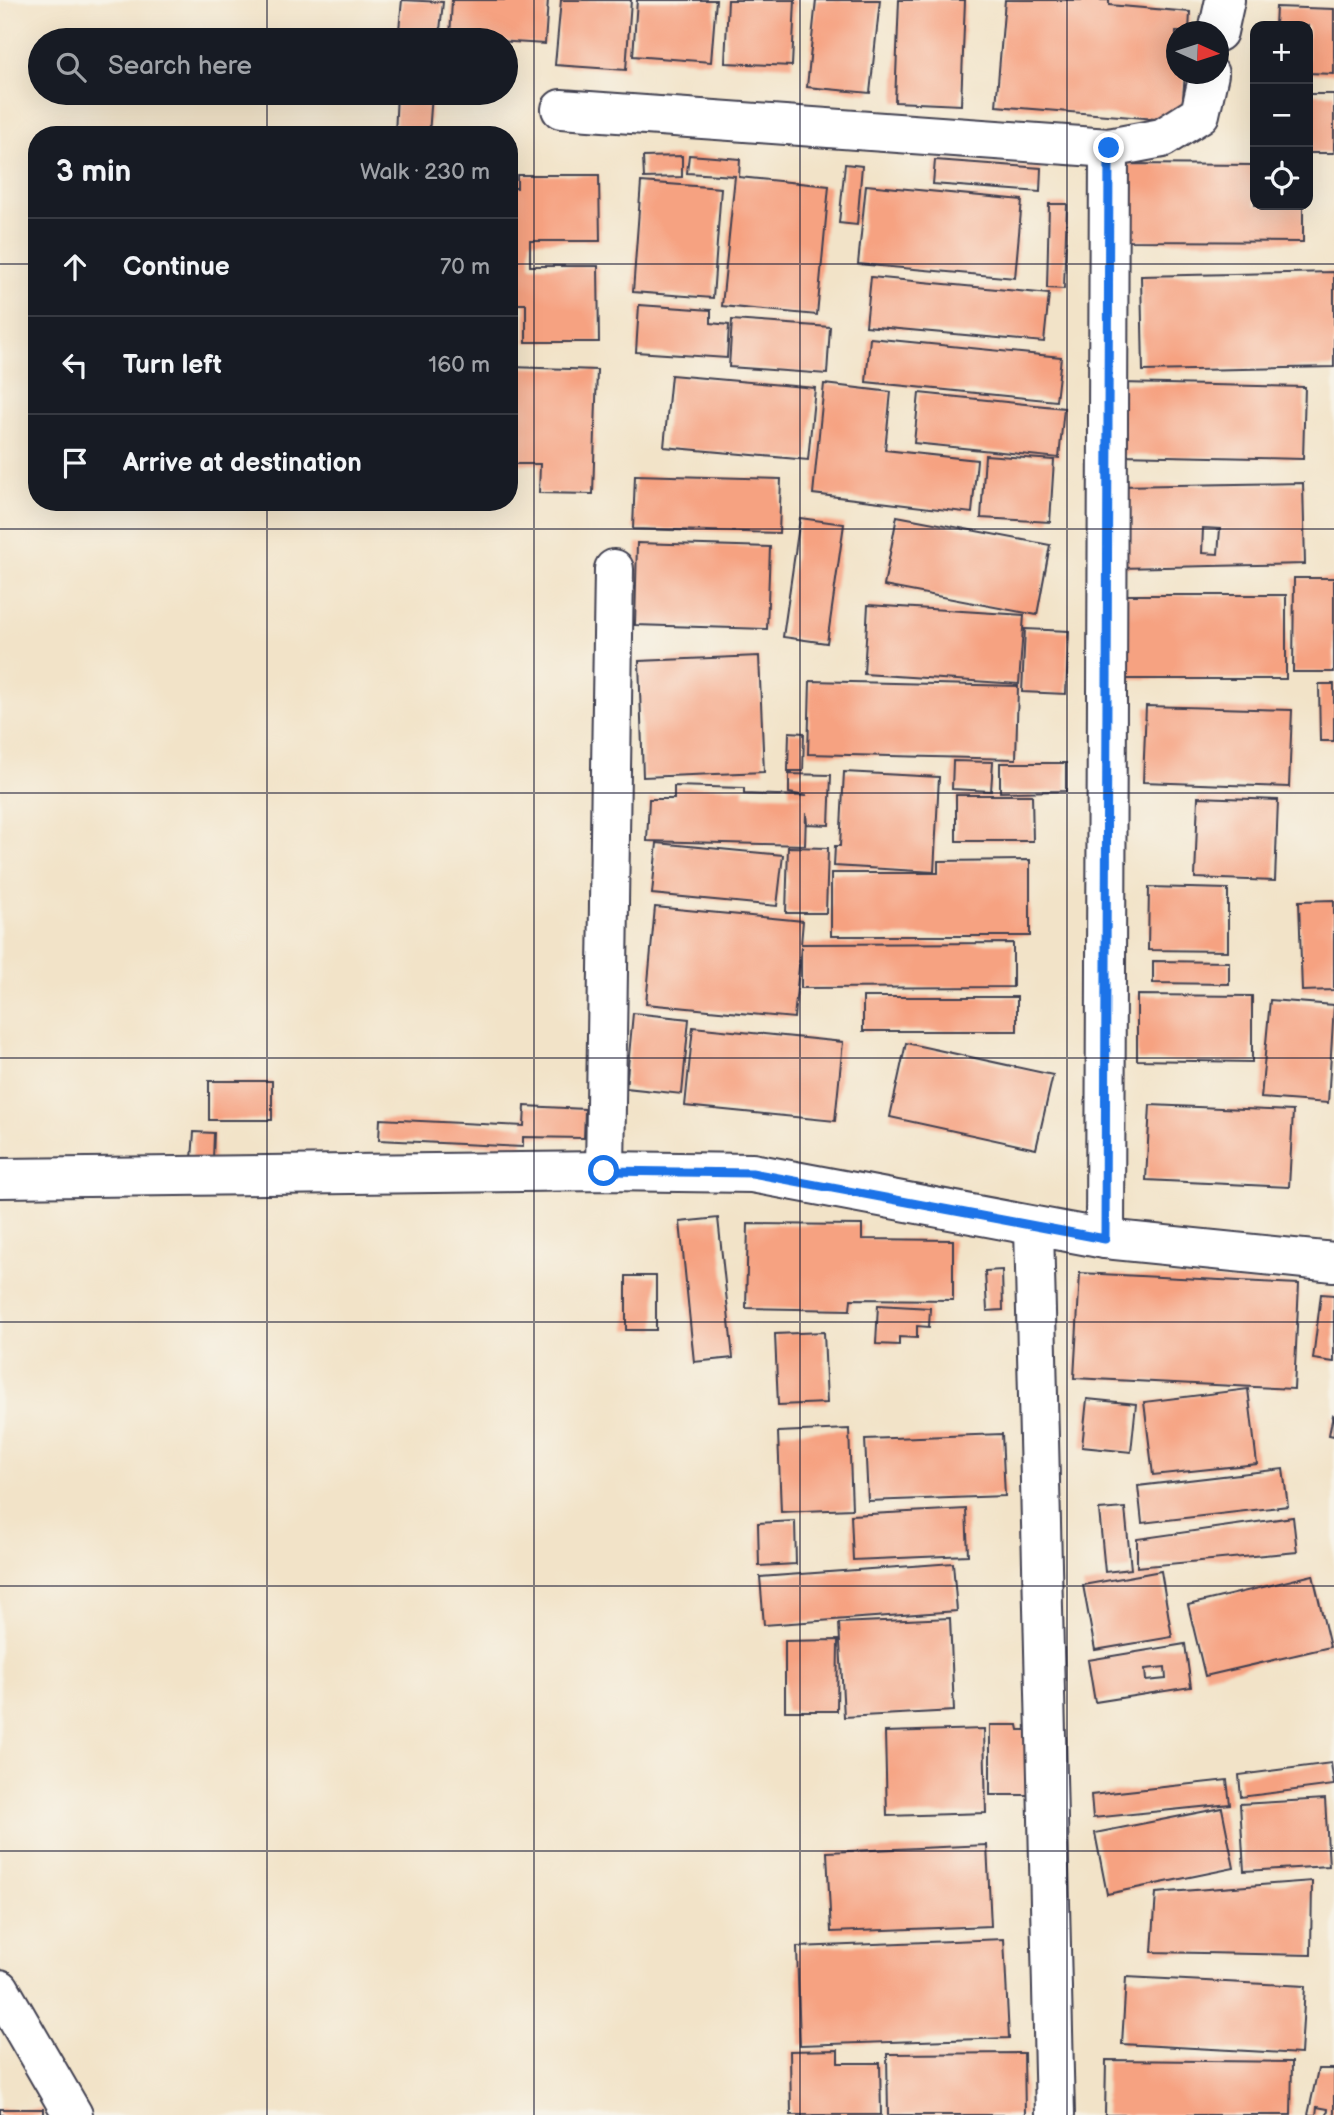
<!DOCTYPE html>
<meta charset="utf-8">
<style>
body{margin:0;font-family:"Balsamiq Sans",sans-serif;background:#20242c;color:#f1f3f6}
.controls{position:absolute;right:21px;top:21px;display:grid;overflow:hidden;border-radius:14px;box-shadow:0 7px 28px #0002}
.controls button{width:63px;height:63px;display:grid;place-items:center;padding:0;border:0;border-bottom:2px solid #363941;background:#171b24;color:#f1f3f6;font:35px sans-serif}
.compass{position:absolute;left:1166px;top:21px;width:63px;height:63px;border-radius:50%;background:#171b24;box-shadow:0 7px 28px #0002;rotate:93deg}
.stop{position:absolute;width:21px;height:21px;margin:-16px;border:5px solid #1a73e8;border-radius:50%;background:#fff}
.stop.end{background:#1a73e8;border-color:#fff;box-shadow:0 2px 7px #0008}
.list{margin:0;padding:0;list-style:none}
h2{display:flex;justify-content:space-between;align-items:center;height:91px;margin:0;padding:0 28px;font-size:30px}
h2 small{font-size:23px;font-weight:400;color:#9ea1a6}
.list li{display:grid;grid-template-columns:46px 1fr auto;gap:21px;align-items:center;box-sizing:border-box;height:98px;padding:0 28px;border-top:2px solid #363941}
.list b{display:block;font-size:26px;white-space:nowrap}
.list em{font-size:23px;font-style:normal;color:#9ea1a6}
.icon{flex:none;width:38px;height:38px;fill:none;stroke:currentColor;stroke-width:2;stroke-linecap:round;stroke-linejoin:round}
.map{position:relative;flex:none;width:1334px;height:2115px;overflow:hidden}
.search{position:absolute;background:#171b24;box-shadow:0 7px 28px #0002;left:28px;top:28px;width:490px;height:77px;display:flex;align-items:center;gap:18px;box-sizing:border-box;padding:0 24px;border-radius:38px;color:#9ea1a6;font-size:26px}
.panel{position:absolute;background:#171b24;box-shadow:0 7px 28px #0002;left:28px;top:126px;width:490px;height:385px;border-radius:28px}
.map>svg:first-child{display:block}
</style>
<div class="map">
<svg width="1334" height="2115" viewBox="0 0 1334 2115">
<rect width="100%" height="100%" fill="#f7f3e8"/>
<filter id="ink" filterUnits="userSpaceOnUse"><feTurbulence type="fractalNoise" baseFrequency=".0143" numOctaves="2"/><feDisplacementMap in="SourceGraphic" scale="14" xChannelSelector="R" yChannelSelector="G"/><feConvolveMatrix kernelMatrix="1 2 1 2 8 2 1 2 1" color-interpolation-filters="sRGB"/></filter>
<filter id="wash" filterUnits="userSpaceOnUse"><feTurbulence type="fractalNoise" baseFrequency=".00686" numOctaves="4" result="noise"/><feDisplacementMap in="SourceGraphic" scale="28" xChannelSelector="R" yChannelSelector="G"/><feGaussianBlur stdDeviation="1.57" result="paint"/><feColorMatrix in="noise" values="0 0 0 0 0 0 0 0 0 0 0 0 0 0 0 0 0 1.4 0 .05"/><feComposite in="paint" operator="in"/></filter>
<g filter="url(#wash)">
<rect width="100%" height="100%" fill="#f2e3c8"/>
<g id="blocks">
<!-- building -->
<g fill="#f6a281" fill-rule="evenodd">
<polygon points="402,0 443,2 439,40 398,40"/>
<polygon points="452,0 548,0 545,44 450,38"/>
<polygon points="561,0 631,0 626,70 555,65"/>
<polygon points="637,0 716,0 711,62 633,56"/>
<polygon points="728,0 795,0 792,66 725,63"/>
<polygon points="816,0 880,0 870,93 807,87"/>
<polygon points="899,0 965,0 961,105 895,102"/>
<polygon points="1005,0 1109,0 1109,5 1190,12 1189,32 1176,32 1176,74 1185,74 1181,121 996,106"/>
<polygon points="1276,7 1334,9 1334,74 1308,73 1308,26 1275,26"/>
<polygon points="397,93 432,93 429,135 395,135"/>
<rect x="1308" y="94" width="26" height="59"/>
<polygon points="689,155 740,159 739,177 829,186 817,315 722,306 735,176 687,173"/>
<polygon points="682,156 682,177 644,178 643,157"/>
<polygon points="935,160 1041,168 1040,192 933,184"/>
<polygon points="845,164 862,166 857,225 839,223"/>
<polygon points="1127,164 1255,165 1255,205 1303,205 1303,242 1127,241"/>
<polygon points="517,175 599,175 600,241 530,241 530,266 598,266 599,342 526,342 526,304 509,304 509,188 517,188"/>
<polygon points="641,182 721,188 713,298 633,292"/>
<polygon points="866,185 1022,200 1015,278 858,264"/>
<polygon points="1049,204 1067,204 1064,289 1047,288"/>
<polygon points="1334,272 1334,367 1143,371 1141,276"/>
<polygon points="871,277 1049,294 1044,342 866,326"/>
<polygon points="639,305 711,310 711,323 729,325 727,358 636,352"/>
<polygon points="509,309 516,310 512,367 597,370 593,494 539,493 540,464 511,464"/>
<polygon points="732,320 830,327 827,374 729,367"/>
<polygon points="870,338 1061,357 1056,401 866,382"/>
<polygon points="671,375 815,388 808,460 664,447"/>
<polygon points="1121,383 1305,387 1303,459 1120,455"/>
<polygon points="824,384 891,392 885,450 977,460 972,513 813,494"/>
<polygon points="919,393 1064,408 1059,458 914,443"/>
<polygon points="985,455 1054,460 1050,522 981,518"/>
<polygon points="635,475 781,479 779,533 633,529"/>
<path d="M1303,483L1305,564L1119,568L1118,486ZM1203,528L1220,529L1218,554L1202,553Z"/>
<polygon points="897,516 1050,545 1037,615 884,586"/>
<polygon points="800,518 844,524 827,643 783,637"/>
<polygon points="637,543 770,547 767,629 635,625"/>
<polygon points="1294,578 1334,578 1334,672 1293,672"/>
<rect x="1119" y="595" width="167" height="84"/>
<polygon points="868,605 1024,615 1019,684 864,674"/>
<polygon points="1025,629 1069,631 1066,694 1022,692"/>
<polygon points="759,656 764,772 643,777 639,661"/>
<polygon points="810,681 1018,686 1016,759 808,754"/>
<polygon points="1319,684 1334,684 1334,741 1320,741"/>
<polygon points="1146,706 1292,710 1289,787 1143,782"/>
<polygon points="789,732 804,733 803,771 788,771"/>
<polygon points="953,761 993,762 991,791 952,789"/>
<polygon points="1000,763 1066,763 1066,791 1000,792"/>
<polygon points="844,772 939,777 934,872 834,866 835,846 840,846"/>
<polygon points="789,774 831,775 829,825 807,824 806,813 805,845 647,841 649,799 674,799 674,786 744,788 744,794 807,796 789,793"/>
<polygon points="956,795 1032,795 1033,841 956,841"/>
<polygon points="1198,797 1278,800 1275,881 1195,878"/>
<polygon points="657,843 783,855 777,906 652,894"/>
<polygon points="788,847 828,848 826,913 786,913"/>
<polygon points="1030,860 1030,936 831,936 831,873 938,873 938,861"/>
<polygon points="1149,887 1228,889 1228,951 1148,950"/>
<polygon points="1334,900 1334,990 1302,991 1299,901"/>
<polygon points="655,907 803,921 801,944 1013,943 1013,987 801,988 801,946 794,1018 646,1004"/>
<polygon points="1153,961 1229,962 1229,984 1153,983"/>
<polygon points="1137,995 1252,996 1252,1062 1137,1060"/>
<rect x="863" y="997" width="154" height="34"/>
<polygon points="1270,1000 1334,1005 1328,1103 1261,1098"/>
<polygon points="633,1013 689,1019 682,1094 626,1088"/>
<polygon points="693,1027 843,1042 835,1121 685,1106"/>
<polygon points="906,1043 1053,1075 1036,1149 890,1117"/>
<rect x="209" y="1081" width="63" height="39"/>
<polygon points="1150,1105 1293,1111 1289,1187 1146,1180"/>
<polygon points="525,1106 585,1109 584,1138 523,1137 523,1147 379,1140 380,1119 524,1126"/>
<polygon points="194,1132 214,1133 213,1160 192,1159"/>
<polygon points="718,1218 733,1358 694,1362 680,1222"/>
<polygon points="748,1224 862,1225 862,1239 953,1240 953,1300 851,1299 850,1310 746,1308"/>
<polygon points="1002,1270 1003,1310 987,1311 985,1271"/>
<polygon points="1080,1273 1299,1284 1294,1389 1074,1378"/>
<rect x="626" y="1276" width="30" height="54"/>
<polygon points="1321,1294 1334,1295 1334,1362 1313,1359"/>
<polygon points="878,1305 930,1308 929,1327 917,1326 917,1338 899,1337 899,1345 876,1344"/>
<polygon points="824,1332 827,1403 778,1405 775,1334"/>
<polygon points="1248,1389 1257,1464 1153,1475 1144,1402"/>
<polygon points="1087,1399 1136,1404 1131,1452 1082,1447"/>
<polygon points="1333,1415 1334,1416 1334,1436 1329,1435"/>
<polygon points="849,1429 852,1509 781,1512 778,1432"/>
<polygon points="1002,1434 1005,1496 868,1501 865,1439"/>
<polygon points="1283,1469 1288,1506 1142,1523 1138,1486"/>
<polygon points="1125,1508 1131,1569 1105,1572 1099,1510"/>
<polygon points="966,1509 968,1555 853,1560 851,1515"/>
<polygon points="1293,1517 1297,1552 1137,1567 1137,1539"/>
<polygon points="795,1521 796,1564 759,1566 758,1523"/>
<polygon points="953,1563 957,1611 764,1625 760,1577"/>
<polygon points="1161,1571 1172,1637 1095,1650 1083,1585"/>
<polygon points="1313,1575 1330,1647 1205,1676 1188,1605"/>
<polygon points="950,1618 954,1711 844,1717 839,1623"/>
<polygon points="838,1640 837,1711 785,1711 785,1641"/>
<path d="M1185,1644L1191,1687L1095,1702L1088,1660ZM1165,1667L1166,1679L1146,1681L1145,1669Z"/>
<polygon points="990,1725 1018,1725 1019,1730 1039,1730 1040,1795 990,1795"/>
<polygon points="984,1729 986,1813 887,1816 885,1732"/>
<polygon points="1331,1763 1334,1785 1241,1797 1239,1775"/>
<polygon points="1227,1780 1230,1804 1093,1818 1091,1795"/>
<polygon points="1325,1799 1329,1866 1244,1871 1240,1804"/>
<polygon points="1222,1808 1234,1868 1107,1894 1095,1833"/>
<polygon points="987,1845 991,1926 831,1932 827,1852"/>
<polygon points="1312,1881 1311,1955 1152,1952 1156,1893"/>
<polygon points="1004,1939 1009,2038 800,2045 797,1947"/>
<polygon points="1126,1977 1305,1986 1301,2054 1122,2044"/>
<polygon points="838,2050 838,2063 880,2063 881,2115 791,2115 790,2051"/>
<polygon points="1024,2053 1025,2115 888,2115 887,2054"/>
<polygon points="1106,2060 1292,2062 1291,2115 1105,2115"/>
<polygon points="1318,2069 1334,2069 1334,2115 1327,2115 1328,2109 1317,2107 1316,2115 1308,2115"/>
<rect x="0" y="2109" width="43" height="6"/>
</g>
</g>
</g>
<g filter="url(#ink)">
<use href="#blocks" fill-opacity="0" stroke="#413f50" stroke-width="2"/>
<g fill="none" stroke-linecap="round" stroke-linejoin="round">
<!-- minor casing -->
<g stroke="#413f50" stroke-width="42">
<g id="minor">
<polyline points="1218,32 1225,0"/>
<polyline points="561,109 1109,148 1162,138 1200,114 1209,74"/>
<polyline points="605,1171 614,569"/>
<polyline points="0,1178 605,1171 752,1173 1105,1239 1334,1262"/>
<polyline points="1034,1227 1055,2115"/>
<polyline points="1105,1239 1109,148"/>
<polyline points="0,1989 73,2115"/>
</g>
</g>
<!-- minor -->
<use href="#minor" stroke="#fff" stroke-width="38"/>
</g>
</g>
<g fill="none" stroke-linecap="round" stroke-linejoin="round" filter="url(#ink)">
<!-- route -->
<polyline stroke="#1a73e8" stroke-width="9" points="604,1171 752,1173 1105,1239 1109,148"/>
</g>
<!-- grid -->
<path fill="none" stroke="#22223b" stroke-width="2" stroke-opacity="0.55" d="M267,0V40M534,0V2115M800,0V2115M1067,0V2115M267,93V135M0,264H37M509,264H1334M267,502V2115M0,529H1334M0,793H1334M0,1058H1334M0,1322H1334M0,1586H1334M0,1851H1334"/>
</svg>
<div class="controls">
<button>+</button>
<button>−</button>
<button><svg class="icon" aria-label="locate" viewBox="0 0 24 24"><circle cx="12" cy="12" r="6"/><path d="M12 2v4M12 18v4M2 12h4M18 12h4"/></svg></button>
</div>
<svg class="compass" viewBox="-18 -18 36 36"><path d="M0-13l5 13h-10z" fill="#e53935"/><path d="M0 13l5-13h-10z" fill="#9ea1a6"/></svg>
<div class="stop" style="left:604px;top:1171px"></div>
<div class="stop end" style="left:1109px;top:148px"></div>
<div class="search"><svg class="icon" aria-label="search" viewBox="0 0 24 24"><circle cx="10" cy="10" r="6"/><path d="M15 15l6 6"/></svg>Search here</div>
<section class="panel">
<h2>3 min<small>Walk · 230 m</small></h2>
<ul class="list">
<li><svg class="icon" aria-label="ahead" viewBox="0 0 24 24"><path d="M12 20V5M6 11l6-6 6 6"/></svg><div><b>Continue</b></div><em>70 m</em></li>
<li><svg class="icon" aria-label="left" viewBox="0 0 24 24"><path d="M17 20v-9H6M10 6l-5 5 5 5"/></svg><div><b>Turn left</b></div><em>160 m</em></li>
<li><svg class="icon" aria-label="arrive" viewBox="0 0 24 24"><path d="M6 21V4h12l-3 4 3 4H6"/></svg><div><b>Arrive at destination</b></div></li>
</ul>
</section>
</div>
